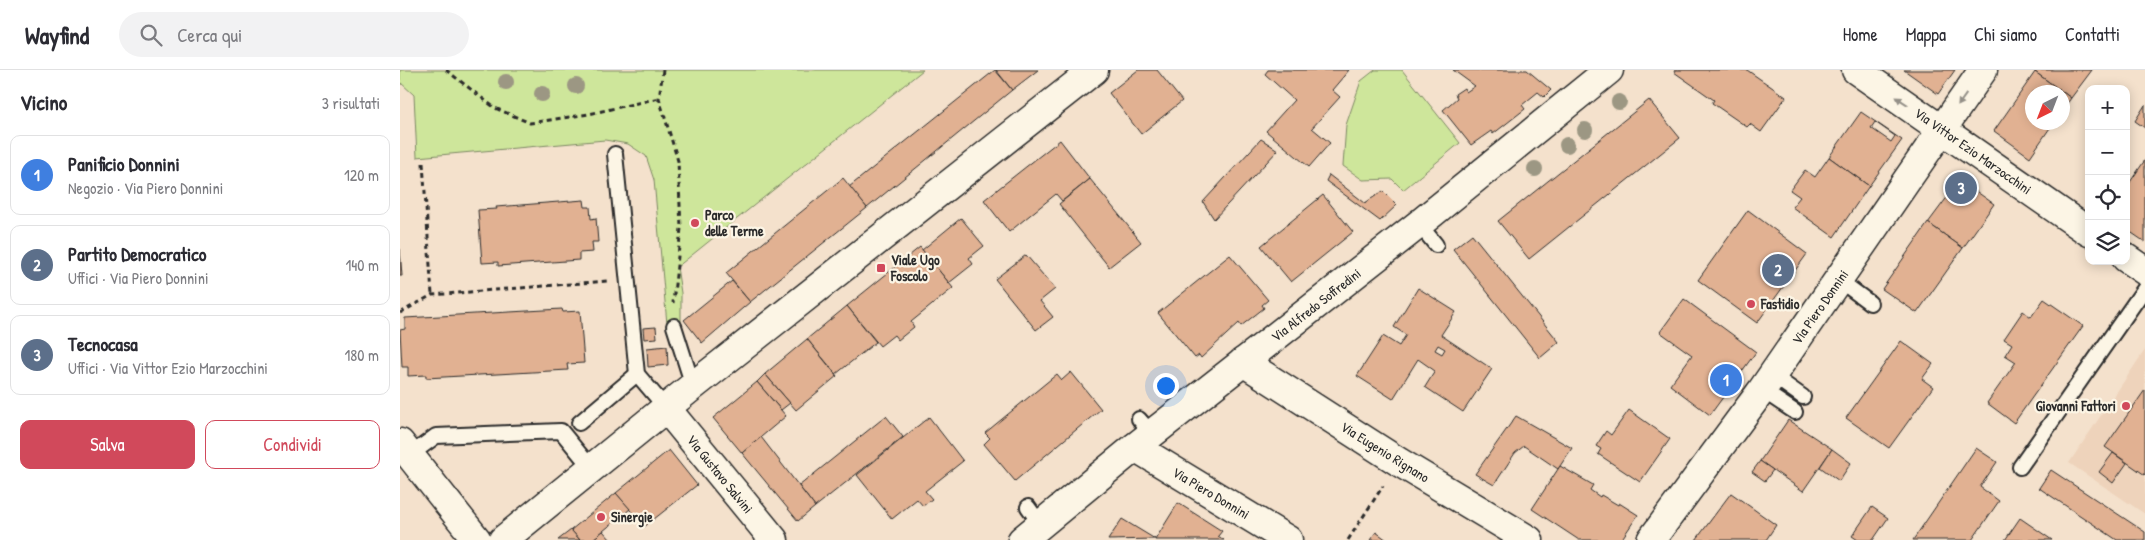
<!DOCTYPE html>
<html lang="it">
<meta charset="utf-8">
<style>
body{margin:0;font-family:"Patrick Hand",sans-serif;background:#f2f2f3;color:#2b2b33}
.controls{position:absolute;right:15px;top:15px;display:grid;overflow:hidden;border-radius:10px;box-shadow:0 2px 12px #0003}
.controls button{width:45px;height:45px;display:grid;place-items:center;padding:0;border:0;border-bottom:1px solid #e1e1e2;background:#fff;color:#2b2b33;font:25px sans-serif}
.compass{position:absolute;left:1625px;top:15px;width:45px;height:45px;border-radius:50%;background:#fff;box-shadow:0 2px 12px #0003;rotate:222deg}
.you{position:absolute;left:765px;top:315px;width:18px;height:18px;margin:-12px;border:4px solid #fff;border-radius:50%;background:#1a73e8;box-shadow:0 0 0 8px #1a73e833}
.badge{display:grid;place-items:center;width:32px;height:32px;border-radius:50%;background:#d1495b;color:#fff;font-size:16px;font-weight:700}
.pin{position:absolute;translate:-50% -50%;border:2px solid #fff;box-shadow:0 1px 5px #0006}
.list{margin:0;padding:0;list-style:none}
h2{display:flex;justify-content:space-between;align-items:center;height:65px;margin:0;padding:0 20px;font-size:21px}
h2 small{font-size:16px;font-weight:400;color:#7c7c81}
.list li{display:grid;grid-template-columns:32px 1fr auto;gap:15px;align-items:center;box-sizing:border-box;height:80px;margin:0 10px 10px;padding:0 10px;border:1px solid #e1e1e2;border-radius:10px}
.list b{display:block;font-size:19px;white-space:nowrap}
.list p{margin:0;font-size:16px;white-space:nowrap;color:#7c7c81}
.list em{font-size:16px;font-style:normal;color:#7c7c81}
.actions{display:flex;gap:10px;padding:15px 20px}
.actions a{flex:1;padding:11px 0;border:1px solid #d1495b;border-radius:10px;text-align:center;font-size:18px;color:#d1495b}
.actions .main{background:#d1495b;color:#fff}
.icon{flex:none;width:28px;height:28px;fill:none;stroke:currentColor;stroke-width:2;stroke-linecap:round;stroke-linejoin:round}
.map{position:relative;flex:none;width:1745px;height:470px;overflow:hidden}
header{display:flex;align-items:center;gap:30px;box-sizing:border-box;height:70px;padding:0 25px;background:#fff;border-bottom:1px solid #e1e1e2}
header strong{font-size:24px}
nav{display:flex;gap:28px;margin-inline-start:auto;font-size:18px}
.search{width:350px;height:45px;background:#f2f2f3;display:flex;align-items:center;gap:12px;box-sizing:border-box;padding:0 18px;border-radius:28px;color:#7c7c81;font-size:19px}
main{display:flex}
aside{flex:1;background:#fff}
.map>svg:first-child{display:block}
</style>
<header>
<strong>Wayfind</strong>
<div class="search"><svg class="icon" aria-label="search" viewBox="0 0 24 24"><circle cx="10" cy="10" r="6"/><path d="M15 15l6 6"/></svg>Cerca qui</div>
<nav><a>Home</a><a>Mappa</a><a>Chi siamo</a><a>Contatti</a></nav>
</header>
<main>
<aside>
<h2>Vicino<small>3 risultati</small></h2>
<ul class="list">
<li><span class="badge" style="background:#3f7fe0">1</span><div><b>Panificio Donnini</b><p>Negozio · Via Piero Donnini</p></div><em>120 m</em></li>
<li><span class="badge" style="background:#5c6f8a">2</span><div><b>Partito Democratico</b><p>Uffici · Via Piero Donnini</p></div><em>140 m</em></li>
<li><span class="badge" style="background:#5c6f8a">3</span><div><b>Tecnocasa</b><p>Uffici · Via Vittor Ezio Marzocchini</p></div><em>180 m</em></li>
</ul>
<div class="actions"><a class="main">Salva</a><a>Condividi</a></div>
</aside>
<div class="map">
<svg width="1745" height="470" viewBox="0 0 1745 470">
<rect width="100%" height="100%" fill="#f4e1cc"/>
<filter id="ink" filterUnits="userSpaceOnUse"><feTurbulence type="fractalNoise" baseFrequency=".02" numOctaves="2"/><feDisplacementMap in="SourceGraphic" scale="10" xChannelSelector="R" yChannelSelector="G"/><feConvolveMatrix kernelMatrix="1 2 1 2 8 2 1 2 1" color-interpolation-filters="sRGB"/></filter>
<g filter="url(#ink)">
<!-- built -->
<polygon fill="#eed3bb" points="1745,280 1745,444 1669,393"/>
<!-- green -->
<g fill="#cee69b" stroke="#7c8863">
<polygon points="0,0 523,0 277,197 281,223 281,253 267,254 254,110 246,86 228,74 205,70 17,87 14,25 0,12"/>
<polygon points="975,0 1002,0 1060,73 1003,120 992,109 963,110 943,96 946,55 961,11"/>
</g>
<!-- building -->
<g fill="#e1b192" stroke="#2b2b2b" fill-rule="evenodd">
<polygon points="595,0 612,20 467,138 449,117"/>
<polygon points="596,0 638,0 612,20"/>
<polygon points="738,0 757,0 782,31 741,64 709,23"/>
<polygon points="868,0 949,0 932,20 940,27 912,58 930,73 909,97 866,61 894,30 865,4"/>
<polygon points="1053,0 1127,0 1151,20 1144,27 1138,22 1122,35 1125,39 1093,64 1091,61 1071,75 1043,40 1057,28 1055,24 1064,18 1066,22 1075,16"/>
<polygon points="1275,0 1347,0 1386,27 1361,62 1350,54 1347,57 1312,33 1314,30 1274,2"/>
<polygon points="1504,0 1555,0 1538,24"/>
<polygon points="1637,0 1692,0 1671,28 1635,2"/>
<polygon points="1635,2 1671,28 1662,41 1662,22 1632,22 1632,52 1654,52 1630,87 1594,61"/>
<polygon points="1249,30 1280,68 1129,189 1098,151"/>
<polygon points="1745,35 1745,58 1735,51"/>
<path d="M1461,42L1502,70L1469,116L1429,87ZM1475,52L1495,66L1491,72L1471,58Z"/>
<polygon points="861,69 878,80 814,149 803,132"/>
<polygon points="660,70 690,109 662,131 656,124 609,162 584,130"/>
<polygon points="1429,87 1469,116 1434,167 1392,137 1400,127 1390,120 1405,100 1415,107"/>
<polygon points="1745,90 1745,172 1726,159 1726,118"/>
<polygon points="929,105 965,133 983,121 997,135 980,151 926,111"/>
<polygon points="443,108 467,138 350,232 326,203"/>
<polygon points="690,109 741,172 709,197 659,134"/>
<polygon points="1560,110 1594,134 1563,178 1528,153"/>
<polygon points="923,125 953,162 891,212 861,176"/>
<polygon points="184,130 185,137 190,137 191,149 196,148 198,172 192,172 193,182 179,183 179,190 98,196 98,192 82,193 78,140 97,139 96,137"/>
<polygon points="1348,140 1407,184 1357,253 1298,210"/>
<polygon points="561,148 584,176 569,188 573,194 549,213 522,180"/>
<polygon points="1528,153 1563,178 1517,243 1482,219"/>
<polygon points="1072,164 1159,272 1140,288 1053,179"/>
<polygon points="520,177 553,218 511,252 514,257 498,270 494,265 480,276 447,236"/>
<polygon points="0,179 2,206 0,206"/>
<polygon points="626,185 655,219 640,231 653,247 636,260 595,209"/>
<polygon points="830,185 868,230 862,235 864,238 841,256 839,253 801,288 799,285 795,288 758,243"/>
<polygon points="332,211 350,232 302,273 284,250"/>
<path d="M1018,218L1056,242L1041,265L1092,299L1063,342L1025,317L1035,301L1018,289L993,329L957,306L983,266L999,276L1006,265L994,257ZM1038,275L1045,279L1042,284L1035,280Z"/>
<polygon points="1284,229 1356,282 1310,345 1270,315 1292,285 1260,262"/>
<polygon points="1644,229 1683,256 1614,353 1587,333 1616,292 1605,285 1612,274 1604,269 1623,241 1631,247"/>
<polygon points="447,236 476,272 436,304 407,269"/>
<polygon points="162,239 163,242 180,241 184,293 167,294 168,300 26,308 26,305 8,306 8,297 2,297 0,260 5,259 5,248"/>
<polygon points="256,257 257,268 244,269 243,258"/>
<polygon points="407,269 437,306 396,340 365,304"/>
<polygon points="1501,271 1533,294 1522,309 1533,317 1489,378 1446,348"/>
<polygon points="267,276 268,295 248,297 247,278"/>
<polygon points="671,302 701,339 615,411 584,374 590,368 585,363 657,304 662,310"/>
<polygon points="365,304 390,333 381,340 357,312"/>
<polygon points="357,312 386,346 342,383 313,348"/>
<polygon points="1745,320 1745,405 1705,377"/>
<polygon points="1229,340 1270,369 1240,412 1198,384 1201,379 1196,376 1206,361 1211,365"/>
<polygon points="486,346 503,367 415,437 399,416"/>
<polygon points="1116,346 1172,378 1158,399 1124,376 1115,383 1094,415 1075,404"/>
<polygon points="529,347 563,391 525,421 532,429 523,436 517,429 492,449 457,405"/>
<polygon points="1388,350 1432,379 1403,421 1360,391"/>
<polygon points="361,367 415,437 398,451 342,383"/>
<polygon points="1576,378 1597,392 1580,417 1599,431 1572,470 1513,470"/>
<polygon points="1432,379 1451,393 1439,411 1420,397"/>
<polygon points="269,380 297,415 244,457 216,423"/>
<polygon points="1713,383 1727,393 1713,413 1699,402"/>
<polygon points="1360,391 1373,400 1365,411 1352,402"/>
<polygon points="1160,396 1193,415 1190,420 1200,427 1201,425 1218,435 1219,433 1238,445 1221,470 1179,470 1132,439"/>
<polygon points="1651,400 1745,462 1745,470 1717,470 1639,418"/>
<polygon points="216,423 230,439 192,470 180,470 171,460"/>
<polygon points="1331,423 1376,455 1366,470 1296,470"/>
<polygon points="778,433 822,461 818,466 824,470 755,470"/>
<polygon points="1472,437 1488,448 1473,470 1458,470 1452,466"/>
<polygon points="1620,448 1652,470 1605,470"/>
<polygon points="722,449 755,469 708,470"/>
<polygon points="171,460 180,470 158,470"/>
<polygon points="203,461 211,470 192,470"/>
<polygon points="976,462 987,470 970,470"/>
</g>
<g fill="none" stroke-linecap="round" stroke-linejoin="round">
<!-- service casing -->
<g stroke="#2b2b2b" stroke-width="18">
<g id="service">
<polyline points="215,84 237,304 266,338"/>
<polyline points="1019,154 1036,175"/>
<polyline points="1439,210 1470,233"/>
<polyline points="274,256 293,316"/>
<polyline points="1372,305 1403,327"/>
<polyline points="1362,320 1395,342"/>
<polyline points="739,349 752,364"/>
<polyline points="179,353 237,304"/>
<polyline points="10,385 36,366 161,361 192,399"/>
<polyline points="1620,397 1745,218"/>
<polyline points="628,437 641,455"/>
</g>
</g>
<!-- minor casing -->
<g stroke="#2b2b2b" stroke-width="31">
<g id="minor">
<polyline points="1456,0 1689,162"/>
<polyline points="1726,188 1745,201"/>
<polyline points="843,292 999,392 1129,470"/>
<polyline points="266,338 374,470"/>
<polyline points="0,373 77,470"/>
<polyline points="735,377 888,470"/>
<polyline points="103,470 293,316 694,0"/>
<polyline points="622,470 735,377 1019,154 1209,0"/>
<polyline points="1251,470 1362,320 1583,0"/>
</g>
</g>
<!-- path -->
<g stroke="#2b2b2b" stroke-width="3" stroke-dasharray="5 4" stroke-linecap="butt">
<polyline points="46,0 95,38 130,53 189,44 259,28"/>
<polyline points="263,0 259,28 278,91 281,158 273,233"/>
<polyline points="23,93 32,225"/>
<polyline points="0,243 32,225 207,211"/>
<polyline points="948,470 983,416"/>
</g>
<!-- service -->
<use href="#service" stroke="#fcf5e5" stroke-width="14"/>
<!-- minor -->
<use href="#minor" stroke="#fcf5e5" stroke-width="28"/>
</g>
<!-- trees -->
<g fill="#9c9783">
<circle cx="106" cy="12" r="8"/>
<circle cx="176" cy="16" r="8"/>
<circle cx="142" cy="24" r="8"/>
<circle cx="1219" cy="32" r="8"/>
<circle cx="1185" cy="60" r="8"/>
<circle cx="1167" cy="75" r="8"/>
<circle cx="1135" cy="99" r="8"/>
</g>
<!-- one-way arrows -->
<defs><path id="oneway-solid" d="M-6-.8H1V-3.2L6.5 0L1 3.2V.8H-6Z" transform="scale(1.25)"/></defs>
<g fill="#949088">
<use href="#oneway-solid" transform="translate(1562 30) rotate(125)"/>
<use href="#oneway-solid" transform="translate(1502 31) rotate(-146)"/>
</g>
</g>
<!-- markers -->
<g fill="#d1495b" stroke="#fcf5e5" stroke-width="2">
<circle cx="295" cy="153" r="5"/>
<rect x="476" y="193" width="10" height="10" rx="2.5"/>
<circle cx="1351" cy="234" r="5"/>
<circle cx="1726" cy="336" r="5"/>
<circle cx="201" cy="447" r="5"/>
</g>
<g text-anchor="middle" stroke-width="4.5" stroke-linejoin="round" paint-order="stroke">
<!-- street labels -->
<g font-size="14" fill="#2b2b2b" stroke="#fcf5e5">
<text transform="translate(1573 81) rotate(35)" y="5">Via Vittor Ezio Marzocchini</text>
<text transform="translate(916 235) rotate(-38)" y="5">Via Alfredo Soffredini</text>
<text transform="translate(1420 237) rotate(-55)" y="5">Via Piero Donnini</text>
<text transform="translate(985 382) rotate(32)" y="5">Via Eugenio Rignano</text>
<text transform="translate(320 404) rotate(51)" y="5">Via Gustavo Salvini</text>
<text transform="translate(811 423) rotate(31)" y="5">Via Piero Donnini</text>
</g>
<!-- poi labels -->
<g font-size="14" font-weight="bold" fill="#2b2b2b" stroke="#fcf5e5" text-anchor="start">
<text x="305" y="150">Parco<tspan x="305" dy="16">delle Terme</tspan></text>
<text x="491" y="195">Viale Ugo<tspan x="491" dy="16">Foscolo</tspan></text>
<text x="1361" y="239">Fastidio</text>
<text x="1716" y="341" text-anchor="end">Giovanni Fattori</text>
<text x="211" y="452">Sinergie</text>
</g>
</g>
</svg>
<div class="controls">
<button>+</button>
<button>−</button>
<button><svg class="icon" aria-label="locate" viewBox="0 0 24 24"><circle cx="12" cy="12" r="6"/><path d="M12 2v4M12 18v4M2 12h4M18 12h4"/></svg></button>
<button><svg class="icon" aria-label="layers" viewBox="0 0 24 24"><path d="M12 4l9 5-9 5-9-5zM3 14l9 5 9-5"/></svg></button>
</div>
<svg class="compass" viewBox="-18 -18 36 36"><path d="M0-13l5 13h-10z" fill="#e53935"/><path d="M0 13l5-13h-10z" fill="#7c7c81"/></svg>
<div class="you"></div>
<div class="pin badge" style="left:1326px;top:310px;background:#3f7fe0">1</div>
<div class="pin badge" style="left:1378px;top:200px;background:#5c6f8a">2</div>
<div class="pin badge" style="left:1561px;top:118px;background:#5c6f8a">3</div>
</div>
</main>
